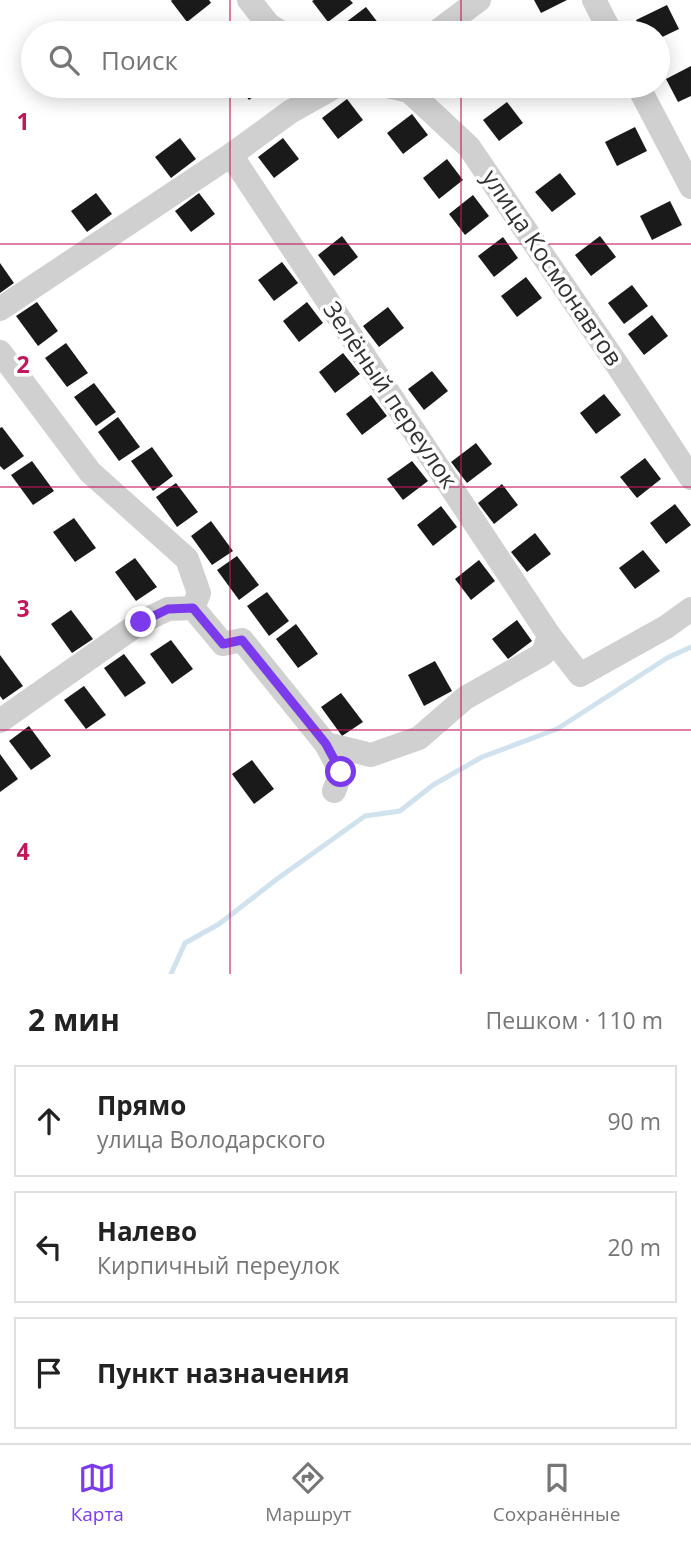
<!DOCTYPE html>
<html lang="ru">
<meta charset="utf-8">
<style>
body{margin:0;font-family:"Open Sans",sans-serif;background:#f2f2f2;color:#222}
.stop{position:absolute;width:21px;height:21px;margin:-16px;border:5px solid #7c3aed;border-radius:50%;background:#fff}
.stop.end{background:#7c3aed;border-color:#fff;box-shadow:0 2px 7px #0008}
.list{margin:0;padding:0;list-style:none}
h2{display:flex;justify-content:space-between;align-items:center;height:91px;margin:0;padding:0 28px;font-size:30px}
h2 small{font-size:23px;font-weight:400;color:#767676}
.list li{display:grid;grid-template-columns:46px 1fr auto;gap:21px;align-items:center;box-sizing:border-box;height:112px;margin:0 14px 14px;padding:0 14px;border:2px solid #e0e0e0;border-radius:0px}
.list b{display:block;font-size:26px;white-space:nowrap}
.list p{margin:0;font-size:23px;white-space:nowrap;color:#767676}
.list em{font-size:23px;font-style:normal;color:#767676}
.icon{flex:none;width:38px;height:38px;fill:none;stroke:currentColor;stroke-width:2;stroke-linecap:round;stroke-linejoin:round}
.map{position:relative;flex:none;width:691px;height:974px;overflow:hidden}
.search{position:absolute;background:#fff;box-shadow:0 4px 18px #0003;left:21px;right:21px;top:21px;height:77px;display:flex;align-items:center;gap:18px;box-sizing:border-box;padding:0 24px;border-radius:38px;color:#767676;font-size:26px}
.sheet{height:469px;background:#fff}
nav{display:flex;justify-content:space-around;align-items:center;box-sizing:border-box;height:98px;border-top:2px solid #e0e0e0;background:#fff;font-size:19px;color:#767676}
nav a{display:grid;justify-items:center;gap:4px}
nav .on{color:#7c3aed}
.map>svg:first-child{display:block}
</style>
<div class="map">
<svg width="691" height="974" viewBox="0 0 691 974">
<rect width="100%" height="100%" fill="#fff"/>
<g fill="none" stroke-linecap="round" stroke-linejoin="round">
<!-- stream -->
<polyline stroke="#cfe2ee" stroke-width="5" points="171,974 185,943 219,924 277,879 365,816 400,811 433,785 482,757 557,729 667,658 691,647"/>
</g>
<!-- building -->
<g fill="#1a1a1a">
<polygon points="172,0 209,0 211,3 187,22 171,1"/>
<polygon points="314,0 350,0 353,3 328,22 312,1"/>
<polygon points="534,0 567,0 541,13"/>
<polygon points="667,5 679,29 658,39 658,33 643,33 636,20"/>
<polygon points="366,7 382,28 374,33 347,33 341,26"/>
<polygon points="691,66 691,96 678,102 666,79"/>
<polygon points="239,86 267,86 249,100"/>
<polygon points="347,99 363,120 338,139 322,118"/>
<polygon points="507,102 523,123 499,141 483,120"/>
<polygon points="412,114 428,135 403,154 387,133"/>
<polygon points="635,127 647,151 617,166 605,142"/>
<polygon points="180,138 196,159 171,178 155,157"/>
<polygon points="283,138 299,159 274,178 258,157"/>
<polygon points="447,159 463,180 439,199 423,178"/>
<polygon points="560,173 576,194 552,212 535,192"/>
<polygon points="96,193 112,214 87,232 71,211"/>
<polygon points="199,193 215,214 191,232 175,211"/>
<polygon points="473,195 489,216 465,235 449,214"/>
<polygon points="670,201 682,225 652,240 640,216"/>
<polygon points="342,236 358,257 334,276 318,255"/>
<polygon points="600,236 616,257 591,276 575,255"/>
<polygon points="503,237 518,258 494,277 478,256"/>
<polygon points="282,262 298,283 274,301 258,280"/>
<polygon points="0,263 14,283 0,293"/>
<polygon points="526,277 542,298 517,317 501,296"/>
<polygon points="632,285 648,306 624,324 608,303"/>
<polygon points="37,302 58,331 38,346 16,316"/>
<polygon points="307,302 323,323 299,342 283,321"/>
<polygon points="388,307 404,328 379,347 363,326"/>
<polygon points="652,315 668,336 644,355 628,334"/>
<polygon points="66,343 88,373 67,387 45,358"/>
<polygon points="343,353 360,374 335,393 319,372"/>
<polygon points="432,371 448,391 424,410 408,389"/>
<polygon points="94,383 116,412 96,426 74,397"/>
<polygon points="604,394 621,415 596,434 580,413"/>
<polygon points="371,395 387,416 362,435 346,414"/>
<polygon points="118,417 140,447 119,461 98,432"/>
<polygon points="2,427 24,456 4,470 0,466 0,428"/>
<polygon points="476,443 492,464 467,483 451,462"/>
<polygon points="152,447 173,476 153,491 131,461"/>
<polygon points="645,458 661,479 637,498 620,477"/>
<polygon points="32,461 54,491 33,505 11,475"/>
<polygon points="412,461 428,481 403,500 387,479"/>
<polygon points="176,483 198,512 177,527 156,497"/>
<polygon points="502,484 518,505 494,524 478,503"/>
<polygon points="675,504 691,525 666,544 650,523"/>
<polygon points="441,506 457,527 433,546 417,525"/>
<polygon points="74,518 96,548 75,562 53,532"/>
<polygon points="211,521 233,551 212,565 191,536"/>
<polygon points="535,533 551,554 527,572 511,552"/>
<polygon points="643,550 660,571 635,589 619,568"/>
<polygon points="237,556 259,585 239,600 217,570"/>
<polygon points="135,558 157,587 136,601 115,572"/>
<polygon points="479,560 495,581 471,600 455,579"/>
<polygon points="267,592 289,621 269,636 247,606"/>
<polygon points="71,610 93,639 72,653 51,624"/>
<polygon points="517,620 532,641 508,659 492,639"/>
<polygon points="296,624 318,654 298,668 276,639"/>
<polygon points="171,640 193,669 172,684 150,654"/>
<polygon points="124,654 146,683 125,697 104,668"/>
<polygon points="0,655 23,686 3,700 0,696"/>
<polygon points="435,661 452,691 424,706 408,675"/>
<polygon points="84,686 106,715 86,729 64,700"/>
<polygon points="341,693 363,722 342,736 321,707"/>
<polygon points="29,726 51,756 31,770 9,741"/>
<polygon points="0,754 18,779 0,792"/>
<polygon points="252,760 274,789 254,804 232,774"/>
</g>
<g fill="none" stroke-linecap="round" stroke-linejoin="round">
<!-- minor -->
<g stroke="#d0d0d0" stroke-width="24">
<polyline points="249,0 269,25 282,33"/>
<polyline points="594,0 611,33"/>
<polyline points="435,33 479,0"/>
<polyline points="387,86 409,91 469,147 616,363 691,478"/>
<polyline points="638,86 691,187"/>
<polyline points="231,155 549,635"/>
<polyline points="0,309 231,155 290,112 336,86"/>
<polyline points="0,352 90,472 187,559 199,593 193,608 223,644 242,640 326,744"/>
<polyline points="0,721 141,622 168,609 193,608"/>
<polyline points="334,791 341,772 326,744 371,755 419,738 465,698 543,654 549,635 580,675 666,627 691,609"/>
</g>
</g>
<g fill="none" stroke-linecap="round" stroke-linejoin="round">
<!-- route -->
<polyline stroke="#7c3aed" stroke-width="9" points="141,622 168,609 193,608 223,644 242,640 326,744 341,772"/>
</g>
<!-- grid -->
<path fill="none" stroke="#c2185b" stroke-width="2" stroke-opacity="0.55" d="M230,0V33M461,0V33M230,86V974M461,86V974M0,244H691M0,487H691M0,730H691"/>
<g text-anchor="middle" stroke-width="7" stroke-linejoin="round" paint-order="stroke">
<!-- street labels -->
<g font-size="24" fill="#333" stroke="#fff">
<text transform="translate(552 268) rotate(56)" y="8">улица Космонавтов</text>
<text transform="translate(390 395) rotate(56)" y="8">Зелёный переулок</text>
</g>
</g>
<g font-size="23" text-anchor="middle" font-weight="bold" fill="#c2185b" stroke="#fff" stroke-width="7" stroke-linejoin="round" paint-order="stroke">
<text x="23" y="130">1</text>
<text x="23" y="373">2</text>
<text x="23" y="617">3</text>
<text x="23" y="860">4</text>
</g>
</svg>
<div class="stop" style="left:341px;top:772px"></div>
<div class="stop end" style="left:141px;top:622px"></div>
<div class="search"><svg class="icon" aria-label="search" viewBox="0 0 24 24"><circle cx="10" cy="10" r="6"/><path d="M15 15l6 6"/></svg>Поиск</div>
</div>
<section class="sheet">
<h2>2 мин<small>Пешком · 110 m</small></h2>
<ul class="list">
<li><svg class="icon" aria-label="ahead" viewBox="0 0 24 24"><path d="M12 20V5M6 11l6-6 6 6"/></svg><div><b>Прямо</b><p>улица Володарского</p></div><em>90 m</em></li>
<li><svg class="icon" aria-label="left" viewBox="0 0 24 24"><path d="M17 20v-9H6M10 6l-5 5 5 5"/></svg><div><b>Налево</b><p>Кирпичный переулок</p></div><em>20 m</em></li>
<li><svg class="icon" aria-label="arrive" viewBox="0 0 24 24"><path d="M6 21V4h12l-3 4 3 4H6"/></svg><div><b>Пункт назначения</b></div></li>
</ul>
</section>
<nav>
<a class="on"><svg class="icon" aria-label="map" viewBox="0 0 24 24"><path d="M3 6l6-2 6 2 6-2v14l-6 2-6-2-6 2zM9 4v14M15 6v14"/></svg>Карта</a>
<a><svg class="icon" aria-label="directions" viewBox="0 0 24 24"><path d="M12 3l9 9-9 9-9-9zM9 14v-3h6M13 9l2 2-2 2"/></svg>Маршрут</a>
<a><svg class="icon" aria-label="saved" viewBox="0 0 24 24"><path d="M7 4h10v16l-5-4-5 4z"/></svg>Сохранённые</a>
</nav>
